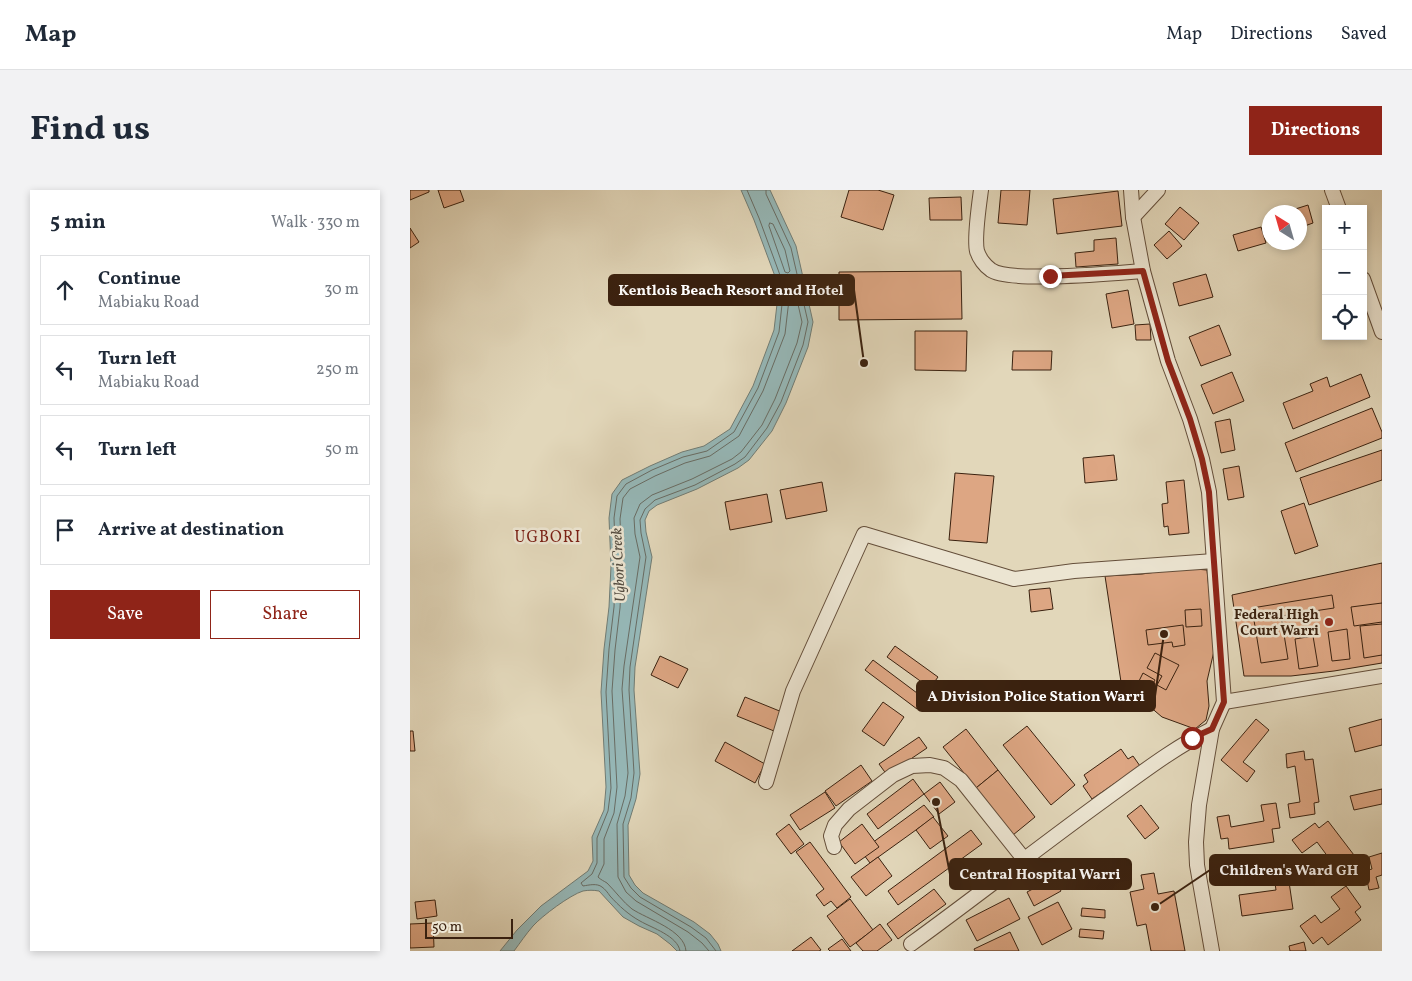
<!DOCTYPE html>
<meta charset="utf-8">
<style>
body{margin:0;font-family:Vollkorn,serif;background:#f2f2f3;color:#1f2937}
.controls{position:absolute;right:15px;top:15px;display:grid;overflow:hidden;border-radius:0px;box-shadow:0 2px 8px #0003}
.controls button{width:45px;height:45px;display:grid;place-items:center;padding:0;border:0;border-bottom:1px solid #e0e1e3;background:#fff;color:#1f2937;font:25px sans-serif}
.compass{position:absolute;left:852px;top:15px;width:45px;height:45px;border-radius:50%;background:#fff;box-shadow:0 2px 8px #0003;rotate:323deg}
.scale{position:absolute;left:15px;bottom:12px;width:88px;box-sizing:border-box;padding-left:5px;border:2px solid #3a210f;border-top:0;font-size:14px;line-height:18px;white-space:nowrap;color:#3a210f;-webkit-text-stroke:4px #ece5d2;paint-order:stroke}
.stop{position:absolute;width:15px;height:15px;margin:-11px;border:4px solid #8f2418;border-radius:50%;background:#fff}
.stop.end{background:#8f2418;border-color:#fff;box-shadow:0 1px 5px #0008}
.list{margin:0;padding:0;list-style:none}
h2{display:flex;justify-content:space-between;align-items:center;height:65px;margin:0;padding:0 20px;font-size:21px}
h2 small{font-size:16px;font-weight:400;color:#747a83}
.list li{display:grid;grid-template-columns:32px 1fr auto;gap:15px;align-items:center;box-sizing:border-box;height:70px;margin:0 10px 10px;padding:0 10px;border:1px solid #e0e1e3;border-radius:0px}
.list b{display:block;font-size:19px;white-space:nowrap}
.list p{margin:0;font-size:16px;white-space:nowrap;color:#747a83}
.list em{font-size:16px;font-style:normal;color:#747a83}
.actions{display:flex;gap:10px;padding:15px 20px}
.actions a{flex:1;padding:11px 0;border:1px solid #8f2418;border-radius:0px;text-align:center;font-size:18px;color:#8f2418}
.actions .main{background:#8f2418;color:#fff}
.icon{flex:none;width:28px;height:28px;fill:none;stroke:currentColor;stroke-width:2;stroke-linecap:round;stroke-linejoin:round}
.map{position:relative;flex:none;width:972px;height:761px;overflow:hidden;border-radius:0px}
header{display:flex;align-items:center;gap:30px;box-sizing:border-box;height:70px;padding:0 25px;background:#fff;border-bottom:1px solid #e0e1e3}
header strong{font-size:24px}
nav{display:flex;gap:28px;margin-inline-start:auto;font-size:18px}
.intro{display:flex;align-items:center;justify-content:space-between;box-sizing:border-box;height:120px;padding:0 30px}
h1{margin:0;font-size:35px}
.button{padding:12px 22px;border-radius:0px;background:#8f2418;color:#fff;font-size:18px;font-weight:700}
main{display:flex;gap:30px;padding:0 30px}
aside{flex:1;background:#fff;border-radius:0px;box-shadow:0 2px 8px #0003}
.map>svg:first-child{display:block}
</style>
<header>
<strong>Map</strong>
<nav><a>Map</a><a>Directions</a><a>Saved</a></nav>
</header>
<div class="intro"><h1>Find us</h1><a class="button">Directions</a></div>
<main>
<aside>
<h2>5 min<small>Walk · 330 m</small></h2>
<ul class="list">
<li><svg class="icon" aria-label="ahead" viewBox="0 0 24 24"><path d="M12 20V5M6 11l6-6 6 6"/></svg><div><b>Continue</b><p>Mabiaku Road</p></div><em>30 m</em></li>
<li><svg class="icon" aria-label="left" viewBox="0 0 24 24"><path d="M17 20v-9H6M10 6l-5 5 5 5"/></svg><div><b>Turn left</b><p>Mabiaku Road</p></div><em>250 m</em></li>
<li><svg class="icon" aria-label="left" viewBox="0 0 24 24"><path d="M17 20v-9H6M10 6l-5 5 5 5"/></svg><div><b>Turn left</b></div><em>50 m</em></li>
<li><svg class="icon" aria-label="arrive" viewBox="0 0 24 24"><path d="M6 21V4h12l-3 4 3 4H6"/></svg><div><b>Arrive at destination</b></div></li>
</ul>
<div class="actions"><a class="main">Save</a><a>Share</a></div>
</aside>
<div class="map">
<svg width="972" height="761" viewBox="0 0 972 761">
<rect width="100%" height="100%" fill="#e2d7ba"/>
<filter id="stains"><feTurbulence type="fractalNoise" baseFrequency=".004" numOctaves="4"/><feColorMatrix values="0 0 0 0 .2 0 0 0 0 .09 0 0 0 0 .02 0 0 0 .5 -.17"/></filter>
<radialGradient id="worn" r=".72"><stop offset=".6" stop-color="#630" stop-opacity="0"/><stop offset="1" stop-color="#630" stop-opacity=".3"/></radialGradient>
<!-- water -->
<path fill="#96b8b8" stroke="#717c74" d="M331,0H360L386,56L403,132L398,157L376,213L362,241L339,270L328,278L287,299L247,315L239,321L235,330L236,342L242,367L225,477L224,500L230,584L226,609L218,635L219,685L225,695L233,703L284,732L300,744L308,754L311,761H267L260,754L247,744L229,736L213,727L189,701C183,700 179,700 173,701C160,705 132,726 123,736C116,744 110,753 104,761H90L107,740L131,716L178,681L183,671L182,647L194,620L196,597L191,502L194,459L199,417L201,376L199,328L202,304L212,290L240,276L272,262L294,256L320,239L343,196L364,140L369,97L344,30Z"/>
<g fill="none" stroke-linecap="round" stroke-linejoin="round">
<!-- shore -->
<g stroke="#686c64" stroke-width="1">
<polygon points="360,33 363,34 375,60 380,81 378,83 375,82 359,36"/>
<path d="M270,761C268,746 242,738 230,731C219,725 209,716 200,706C198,703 195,699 192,697C187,693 179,695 173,696L171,693L182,684L187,673V648L198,621L201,598L196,502L199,459L204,417L206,376L204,328L207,306L216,294L242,280L273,267L297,261L324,242L348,198L369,142L374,96L349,28L337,0"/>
<path d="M276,761C275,740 237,729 222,719C213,712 206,702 197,693C194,691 191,690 188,687L194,674V649L204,623L207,597L202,501L205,460L210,418L212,376L210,329L213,308L220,299L245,286L275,273L300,266L329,246L353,201L375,144L380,101L382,99L385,101L392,132L387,153L365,209L352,235L331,262L322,269L282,289L242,305L230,314L224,328L225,344L230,367L214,476L212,499L218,583L215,606L207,634L208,687L216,702L226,711L278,742L292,753L299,761"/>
<polyline points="306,761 296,748 281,737 230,707 221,698 214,687 213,634 221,608 224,583 219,500 220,477 236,367 231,343 230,330 235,319 245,310 285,295 325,274 335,267 357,238 371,212 393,155 398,132 381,58 356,4 356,0"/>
</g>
</g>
<!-- building -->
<g fill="#dda683" stroke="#3a210f">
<polygon points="0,0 19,0 19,2 0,10"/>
<polygon points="28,0 50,0 54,11 34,18"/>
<polygon points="439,0 468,0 484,5 473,40 431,27"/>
<polygon points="591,0 620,0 617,35 588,33"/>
<polygon points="708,1 712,36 647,44 643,9"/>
<polygon points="551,7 552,30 520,30 519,8"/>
<polygon points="898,15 903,33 889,38 889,22 876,22"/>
<polygon points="770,17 789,33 774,50 755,34"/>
<polygon points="851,37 856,53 828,61 823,45"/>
<polygon points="0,38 9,52 0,58"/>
<polygon points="759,41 772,56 757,69 744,55"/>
<polygon points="706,48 708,74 666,77 665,63 684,61 684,50"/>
<polygon points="551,81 552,129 429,130 429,82"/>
<polygon points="796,84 803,107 769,116 763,93"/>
<polygon points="718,100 724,134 702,138 696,104"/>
<polygon points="740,134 741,150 726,150 725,135"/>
<polygon points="809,135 821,165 791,176 779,147"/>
<polygon points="505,141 557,141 556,181 505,180"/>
<polygon points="603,161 642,161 641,180 602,180"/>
<polygon points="822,182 834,211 803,224 791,195"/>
<polygon points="951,184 960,207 883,239 873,213 903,201 900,194 917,187 920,197"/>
<polygon points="962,218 972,242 972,248 886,282 875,253"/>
<polygon points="820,229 825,260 811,263 805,232"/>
<polygon points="972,260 972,290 899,315 890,288"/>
<polygon points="704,265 707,290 675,293 673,268"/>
<polygon points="829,276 834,307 818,310 813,279"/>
<polygon points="545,283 584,286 577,353 539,350"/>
<polygon points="774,290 779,343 759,345 758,336 754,337 752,314 758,313 756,292"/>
<polygon points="412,292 417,321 376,329 370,300"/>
<polygon points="357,304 362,332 320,340 315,312"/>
<polygon points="894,313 908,356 885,364 871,321"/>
<polygon points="972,373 972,473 924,481 881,486 834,486 822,405"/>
<polygon points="773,378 797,380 802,427 804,461 797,491 799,516 796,530 785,539 752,527 711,492 695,386 732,384"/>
<polygon points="640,398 643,419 621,422 619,400"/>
<polygon points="922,405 924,418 871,426 878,469 851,473 842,418"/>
<polygon points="972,413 972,432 944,436 941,417"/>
<polygon points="791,419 792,436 776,437 775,420"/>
<polygon points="972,434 972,465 954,468 950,436"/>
<polygon points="773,435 775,455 763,457 762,452 738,455 736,440"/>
<polygon points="937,439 940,469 922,471 918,442"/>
<polygon points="903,446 908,476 889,479 885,449"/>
<polygon points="485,456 528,487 520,498 477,467"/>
<polygon points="745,463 769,475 756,500 747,495 752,486 737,478"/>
<polygon points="250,466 278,479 268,498 241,485"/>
<polygon points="463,470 515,509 507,519 455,480"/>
<polygon points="733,483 745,490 741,497 729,491"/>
<polygon points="335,507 372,522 364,541 327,526"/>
<polygon points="473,512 494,527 474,556 452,541"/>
<polygon points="846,529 859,540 833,572 845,581 837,592 811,570"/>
<polygon points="972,529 972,555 945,562 939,538"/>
<polygon points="617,536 665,595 641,615 593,555"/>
<polygon points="556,539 588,580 566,598 533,557"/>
<polygon points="0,541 3,541 5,561 0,561"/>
<polygon points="509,547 517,558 477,585 469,574"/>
<polygon points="315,552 355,574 345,593 305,571"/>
<polygon points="711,559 718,569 723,566 730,576 682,609 673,596 678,592 674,585"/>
<polygon points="894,561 895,570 903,569 909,612 904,613 905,624 880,628 878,614 890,612 885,576 877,578 876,564"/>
<polygon points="451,575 462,591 426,616 415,601"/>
<polygon points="588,580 625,627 603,645 566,598"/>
<polygon points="503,589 514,604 468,639 457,624"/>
<polygon points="530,592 545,612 529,624 514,604"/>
<polygon points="972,599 972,614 944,620 940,606"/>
<polygon points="415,602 425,618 390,640 380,625"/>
<polygon points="866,613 870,638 862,639 864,652 819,659 818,648 811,649 807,627 819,625 821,637 854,631 851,615"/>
<polygon points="514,615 524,627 460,673 451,661"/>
<polygon points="731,615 749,638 735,649 717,626"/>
<polygon points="523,627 538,646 520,659 506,640"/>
<polygon points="918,631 947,669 930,683 907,652 892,663 882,650 905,633 909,638"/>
<polygon points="379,634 394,654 381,664 366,644"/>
<polygon points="452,634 469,657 445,674 429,652"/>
<polygon points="561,640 572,654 488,715 478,701"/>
<polygon points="400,652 441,707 427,718 421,711 414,716 406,705 414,699 386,662"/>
<polygon points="972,663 972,685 966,687 969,698 959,700 955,681 962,679 959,667"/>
<polygon points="468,667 482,686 456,706 441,687"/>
<polygon points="744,683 748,704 764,701 775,761 741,761 736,734 727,736 720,702 734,699 731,685"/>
<polygon points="878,685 883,719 832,726 829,705 866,700 864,687"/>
<polygon points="644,688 651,701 624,716 617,702"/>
<polygon points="936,696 951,717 945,722 951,730 918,755 912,747 903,754 890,736 905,725 911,733 930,719 921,707"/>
<polygon points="524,699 536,714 488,749 477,734"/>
<polygon points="599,708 610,729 567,751 556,730"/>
<polygon points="440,709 463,740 440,757 417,726"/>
<polygon points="25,710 27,726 7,729 5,712"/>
<polygon points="648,712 662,739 632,755 618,727"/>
<polygon points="672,718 695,720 695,728 671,726"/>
<polygon points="23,733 24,757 0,758 0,734"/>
<polygon points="470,734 482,750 467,761 453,761 446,753"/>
<polygon points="670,739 694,741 693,749 669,747"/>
<polygon points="600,742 609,761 565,761 564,759"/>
<polygon points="401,747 411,760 409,761 382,761"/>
<polygon points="432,749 441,761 420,761 418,759"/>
<polygon points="894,752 896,761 880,761 879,756"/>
</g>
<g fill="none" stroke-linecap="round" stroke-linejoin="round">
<!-- minor casing -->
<g stroke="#644e3a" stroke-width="16">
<g id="minor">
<path d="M571,0C569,15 564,48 567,61C569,68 575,76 581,80C599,93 706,83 733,81"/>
<polyline points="721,0 723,27 733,81 758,171 780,229 792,269 799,302 814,512 802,539 789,615 786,652 787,675 802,761"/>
<polyline points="922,0 929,19"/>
<polyline points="723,27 748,0"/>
<polyline points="953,89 972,142"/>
<polyline points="814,512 972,486"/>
<polyline points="356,592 383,501 454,344 604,389 664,381 804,371"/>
<polyline points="424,657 421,646 425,635 439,619 483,585 502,576 520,575 534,578 551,590 614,669"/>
<path d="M501,754C566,707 629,657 694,610C729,585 763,558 802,539"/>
</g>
</g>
<!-- minor -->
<use href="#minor" stroke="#ece5d2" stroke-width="14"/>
</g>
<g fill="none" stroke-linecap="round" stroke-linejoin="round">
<!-- route -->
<polyline stroke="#8f2418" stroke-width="6" points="640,86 733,81 758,171 780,229 792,269 799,302 814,512 802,539 782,548"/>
</g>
<!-- markers -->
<circle fill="#8f2418" stroke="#ece5d2" stroke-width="2" cx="919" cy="432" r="5"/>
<g text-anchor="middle" stroke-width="5" stroke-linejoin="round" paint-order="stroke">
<!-- poi labels -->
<g font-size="14" font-weight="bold" fill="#3a210f" stroke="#ece5d2" text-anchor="end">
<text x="909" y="429">Federal High<tspan x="909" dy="16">Court Warri</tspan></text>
</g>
<!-- water labels -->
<g font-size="15" font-style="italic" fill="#564e42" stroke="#ece5d2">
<text transform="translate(208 375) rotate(-93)" y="5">Ugbori Creek</text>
</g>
<!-- quarter labels -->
<g font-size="16" letter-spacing="1" fill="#7a1f14" stroke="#ece5d2">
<text x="138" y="352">UGBORI</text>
</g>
</g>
<!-- callouts -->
<path fill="none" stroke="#3a210f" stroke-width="2" d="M454 173L444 100M754 444L745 506M745 717L800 680M526 612L540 684"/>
<g fill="#3a210f" stroke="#ece5d2" stroke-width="2">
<circle cx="454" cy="173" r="5"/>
<circle cx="754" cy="444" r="5"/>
<circle cx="745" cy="717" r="5"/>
<circle cx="526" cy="612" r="5"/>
</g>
<g fill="#3a210f" stroke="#3a210f" stroke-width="2">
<rect x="199" y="85" width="245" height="30" rx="5"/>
<rect x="507" y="491" width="238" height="30" rx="5"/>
<rect x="800" y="665" width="159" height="30" rx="5"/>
<rect x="540" y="669" width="181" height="30" rx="5"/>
</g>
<g font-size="15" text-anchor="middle" font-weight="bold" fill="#fff">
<text x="321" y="105">Kentlois Beach Resort and Hotel</text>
<text x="626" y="511">A Division Police Station Warri</text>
<text x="879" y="685">Children's Ward GH</text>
<text x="630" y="689">Central Hospital Warri</text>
</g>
<rect width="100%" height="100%" filter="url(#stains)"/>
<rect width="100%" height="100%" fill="url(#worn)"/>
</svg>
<div class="controls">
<button>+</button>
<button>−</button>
<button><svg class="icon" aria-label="locate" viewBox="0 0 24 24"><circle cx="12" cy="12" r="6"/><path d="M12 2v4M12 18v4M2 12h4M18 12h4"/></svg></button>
</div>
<svg class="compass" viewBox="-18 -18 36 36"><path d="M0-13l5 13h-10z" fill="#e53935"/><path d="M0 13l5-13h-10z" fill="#747a83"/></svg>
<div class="scale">50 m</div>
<div class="stop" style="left:782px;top:548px"></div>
<div class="stop end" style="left:640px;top:86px"></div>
</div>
</main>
